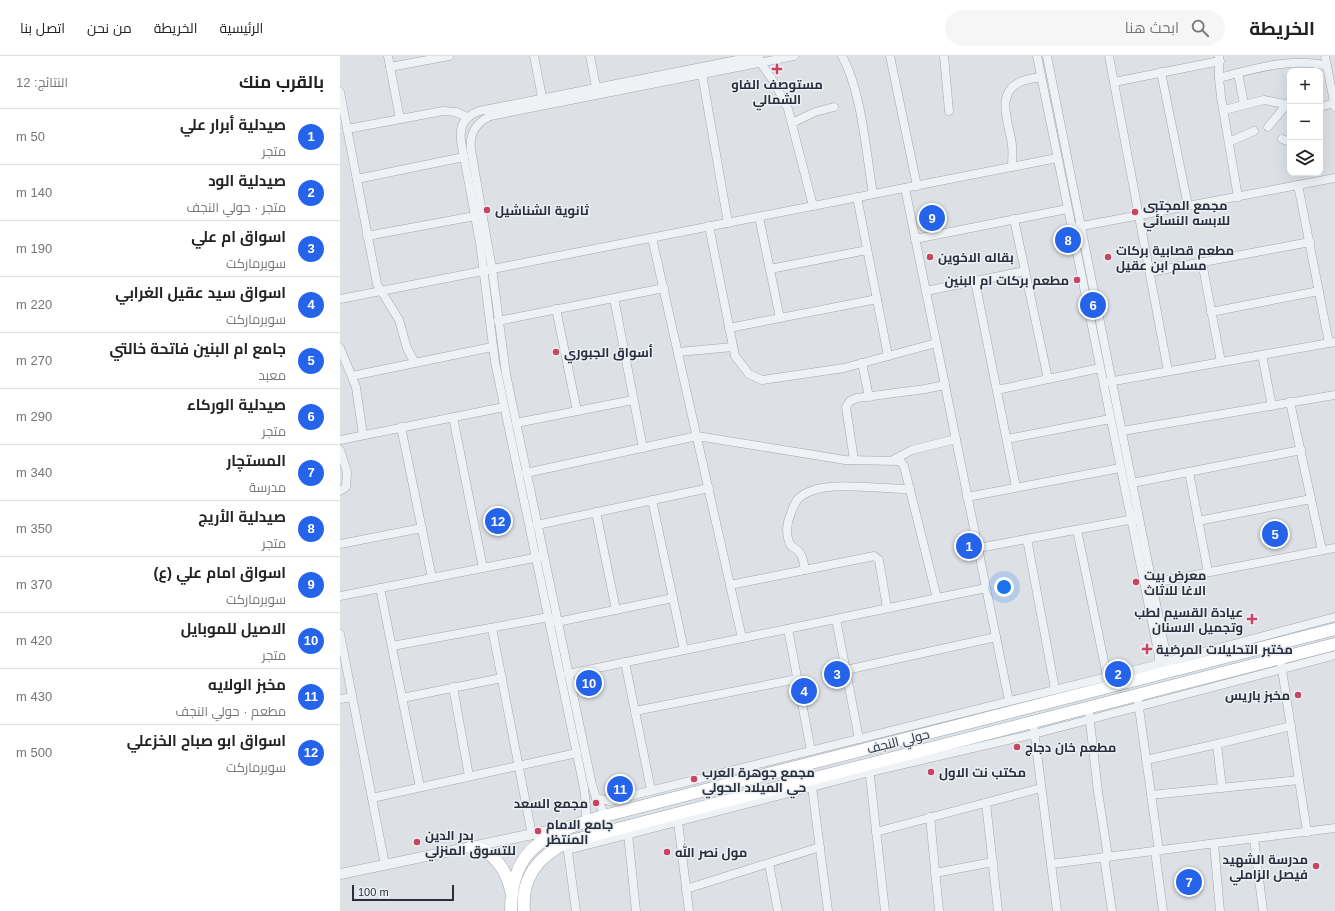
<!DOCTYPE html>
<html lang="ar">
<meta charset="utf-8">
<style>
body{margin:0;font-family:Arial,Cairo,sans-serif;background:#f6f6f6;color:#222;direction:rtl}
.controls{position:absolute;right:12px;top:12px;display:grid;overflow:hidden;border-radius:8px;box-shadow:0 4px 16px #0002}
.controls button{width:36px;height:36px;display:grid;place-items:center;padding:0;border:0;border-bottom:1px solid #e0e0e0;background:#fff;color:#222;font:20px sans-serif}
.scale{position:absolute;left:12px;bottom:10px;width:102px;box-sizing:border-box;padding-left:4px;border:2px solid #27303c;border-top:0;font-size:11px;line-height:14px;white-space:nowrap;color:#27303c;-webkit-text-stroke:3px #ecf0f4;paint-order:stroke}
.you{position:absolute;left:664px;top:531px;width:14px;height:14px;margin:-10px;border:3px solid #fff;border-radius:50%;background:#1a73e8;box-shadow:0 0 0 6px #1a73e833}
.badge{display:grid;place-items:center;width:26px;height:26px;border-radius:50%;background:#2563eb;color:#fff;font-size:13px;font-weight:700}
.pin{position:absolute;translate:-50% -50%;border:2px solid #fff;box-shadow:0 1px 4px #0006}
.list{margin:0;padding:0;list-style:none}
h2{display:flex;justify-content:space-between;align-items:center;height:52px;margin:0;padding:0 16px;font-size:17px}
h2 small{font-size:13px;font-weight:400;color:#767676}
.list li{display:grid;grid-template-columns:26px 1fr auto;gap:12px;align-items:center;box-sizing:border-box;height:56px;padding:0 16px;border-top:1px solid #e0e0e0}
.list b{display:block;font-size:15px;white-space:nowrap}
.list p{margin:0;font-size:13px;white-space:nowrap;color:#767676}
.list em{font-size:13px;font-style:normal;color:#767676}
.icon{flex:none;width:22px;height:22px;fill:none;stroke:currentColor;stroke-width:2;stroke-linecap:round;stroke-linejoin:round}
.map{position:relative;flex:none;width:995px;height:855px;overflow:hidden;direction:ltr}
header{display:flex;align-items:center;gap:24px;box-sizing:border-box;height:56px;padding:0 20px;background:#fff;border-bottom:1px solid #e0e0e0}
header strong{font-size:19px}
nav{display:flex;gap:22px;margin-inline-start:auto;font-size:14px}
.search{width:280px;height:36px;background:#f6f6f6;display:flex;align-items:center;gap:10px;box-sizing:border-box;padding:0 14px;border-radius:22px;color:#767676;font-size:15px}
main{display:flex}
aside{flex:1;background:#fff}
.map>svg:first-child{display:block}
</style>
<header>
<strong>الخريطة</strong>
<div class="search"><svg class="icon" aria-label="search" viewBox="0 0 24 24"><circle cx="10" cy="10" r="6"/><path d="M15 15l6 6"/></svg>ابحث هنا</div>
<nav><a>الرئيسية</a><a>الخريطة</a><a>من نحن</a><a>اتصل بنا</a></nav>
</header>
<main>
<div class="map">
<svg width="995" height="855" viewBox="0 0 995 855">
<rect width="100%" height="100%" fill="#dde1e6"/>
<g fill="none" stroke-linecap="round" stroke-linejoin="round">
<!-- minor casing -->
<g stroke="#a3a8b0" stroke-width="9">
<g id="minor">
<polyline points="48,0 60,63"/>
<polyline points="194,0 202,41"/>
<polyline points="250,0 256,31"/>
<path d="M502,0C522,36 526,97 533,138"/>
<polyline points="550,0 577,130"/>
<polyline points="604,0 609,55"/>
<polyline points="697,0 819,600 818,613"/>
<polyline points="707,0 812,527 826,599 831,609"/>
<polyline points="769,0 828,315"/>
<polyline points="879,0 879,22 881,41 898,141"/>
<polyline points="985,0 995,51"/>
<polyline points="419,2 420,6 434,26 448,53 473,150"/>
<polyline points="50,11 109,0"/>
<polyline points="821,16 848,150"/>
<polyline points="898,17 904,48"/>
<polyline points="362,18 388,167"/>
<path d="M879,22C913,13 951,1 987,10"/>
<polyline points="774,26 880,5"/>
<polyline points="0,36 37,228 59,264 67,292 75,307"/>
<polyline points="980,51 994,47"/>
<polyline points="884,54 924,44 950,49"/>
<polyline points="452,67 475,56 494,51"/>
<polyline points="928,71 947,48"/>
<polyline points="7,73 103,55 116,56 127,61"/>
<polyline points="942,83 950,86"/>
<polyline points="889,86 914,75"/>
<path d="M672,111C672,104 673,96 672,89C670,69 654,38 680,26C686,23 695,22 701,21"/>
<polyline points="17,123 124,101"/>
<polyline points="958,129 989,287"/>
<polyline points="565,132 669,645"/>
<polyline points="517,141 548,300"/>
<polyline points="419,161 440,262"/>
<polyline points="674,163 708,323"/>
<polyline points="369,170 395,300 409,318 422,324 504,312 596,287"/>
<polyline points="737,171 995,122"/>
<polyline points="27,180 135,160"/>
<polyline points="312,182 402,582"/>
<polyline points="575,183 727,153"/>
<polyline points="862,206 881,306"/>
<polyline points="430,213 527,194"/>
<polyline points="810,216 970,186"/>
<polyline points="635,225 676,431"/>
<polyline points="586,235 685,215"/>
<polyline points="274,242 303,392"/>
<polyline points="0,243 717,102"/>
<polyline points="216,253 237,355"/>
<polyline points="871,256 979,235"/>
<polyline points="158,265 324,232"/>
<polyline points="389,272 537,243"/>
<polyline points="0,292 16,331 23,379"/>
<polyline points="338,296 393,291"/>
<polyline points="922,299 932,350"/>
<polyline points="522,307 529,341"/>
<polyline points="12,320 152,291"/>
<polyline points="768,326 995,286"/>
<polyline points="657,334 760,312"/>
<polyline points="950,346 982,494"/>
<polyline points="113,361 143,512"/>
<polyline points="176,367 293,344"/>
<polyline points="61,371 92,522"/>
<polyline points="782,375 995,339"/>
<polyline points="667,383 770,363"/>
<polyline points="0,384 164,351"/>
<polyline points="0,394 7,416 6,431 0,435"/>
<polyline points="514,404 506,351 510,345 517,342 585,333 605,329"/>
<polyline points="553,404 572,394 616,383"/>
<polyline points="849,416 868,516"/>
<polyline points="186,417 357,380 505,404 560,405 564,410 597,542"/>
<polyline points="792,427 961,394"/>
<polyline points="627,441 780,412"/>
<polyline points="312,444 344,594"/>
<polyline points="256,456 276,554"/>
<polyline points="858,465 971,443"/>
<polyline points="197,469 369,432"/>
<polyline points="737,474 767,620"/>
<polyline points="687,483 715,633"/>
<polyline points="0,488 82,472"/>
<polyline points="638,492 794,463"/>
<path d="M465,514C463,502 462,495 451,490C446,481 446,469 450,460C452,454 454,448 458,443C479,421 542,434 570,433"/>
<polyline points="808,528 995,492"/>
<polyline points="390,529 534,500 539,504 547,552"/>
<polyline points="40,532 80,731"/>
<polyline points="0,540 199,501"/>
<polyline points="496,563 519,683"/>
<polyline points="217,566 333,542"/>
<polyline points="152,572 192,779"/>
<polyline points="448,573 471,695"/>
<polyline points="0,578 45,809"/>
<polyline points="52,590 209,561"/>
<polyline points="285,606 311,734"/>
<polyline points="941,607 967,776"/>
<polyline points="506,614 656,581"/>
<polyline points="228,618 646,532"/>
<polyline points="113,631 129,720"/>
<polyline points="62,642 162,622"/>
<polyline points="0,643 12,641"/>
<polyline points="798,645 819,795"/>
<polyline points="295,655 457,623"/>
<polyline points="749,657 758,736 768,801"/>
<polyline points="694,673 717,855"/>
<polyline points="806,704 877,688"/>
<polyline points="529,711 545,855"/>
<polyline points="472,731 488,855"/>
<polyline points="882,732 877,688 951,670"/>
<polyline points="811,739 959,724"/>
<polyline points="32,742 237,697"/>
<polyline points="256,742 270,745 819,608 995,561"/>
<polyline points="646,747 658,855"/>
<path d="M266,760L256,742L252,729L166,318L152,213L131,94C129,77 136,67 150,60L454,0"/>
<polyline points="590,761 599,855"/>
<path d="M246,766V749L244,732L155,306L140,187L121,85C119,70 124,61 139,55L417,0"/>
<polyline points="338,766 349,855"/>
<polyline points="536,776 701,732"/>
<polyline points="288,778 296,855"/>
<polyline points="914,783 923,855"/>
<polyline points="874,788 880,855"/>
<polyline points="227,789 236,855"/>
<polyline points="228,794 530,716 694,678 995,599"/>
<polyline points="815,795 823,855"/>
<polyline points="764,801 772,855"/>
<polyline points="429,808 438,855"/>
<polyline points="711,808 995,772"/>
<polyline points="595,817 653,806"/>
<polyline points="346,833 480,791"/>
</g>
</g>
<!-- tertiary casing -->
<g stroke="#a3a8b0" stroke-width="11">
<polyline id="tertiary" points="0,818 217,773"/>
</g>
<!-- primary casing -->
<g stroke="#9da6b2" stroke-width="13">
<g id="primary">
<path d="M131,791C153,793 167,815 171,835"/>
<path d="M171,855C171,791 206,778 260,761L995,573"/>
<path d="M184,855C181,821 198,801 227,786L995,588"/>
</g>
</g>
<!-- minor -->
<use href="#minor" stroke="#eff2f5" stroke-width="8"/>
<!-- tertiary -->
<use href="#tertiary" stroke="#eff2f5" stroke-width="10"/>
<!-- primary -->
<use href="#primary" stroke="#fff" stroke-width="12"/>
</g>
<!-- markers -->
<g fill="#c94461" stroke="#ecf0f4" stroke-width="1.5">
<path d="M435 7h4v4h4v4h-4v4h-4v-4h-4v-4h4z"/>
<circle cx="147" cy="154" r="4"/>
<circle cx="795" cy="156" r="4"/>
<circle cx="590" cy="201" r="4"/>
<circle cx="768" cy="201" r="4"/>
<circle cx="737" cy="224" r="4"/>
<circle cx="216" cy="296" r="4"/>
<circle cx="796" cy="526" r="4"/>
<path d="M910 557h4v4h4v4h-4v4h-4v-4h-4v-4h4z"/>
<path d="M805 587h4v4h4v4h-4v4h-4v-4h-4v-4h4z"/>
<circle cx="958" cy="639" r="4"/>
<circle cx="677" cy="691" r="4"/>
<circle cx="591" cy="716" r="4"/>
<circle cx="354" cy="723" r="4"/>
<circle cx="256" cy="747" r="4"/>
<circle cx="198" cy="775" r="4"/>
<circle cx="77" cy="786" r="4"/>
<circle cx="327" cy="796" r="4"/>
<circle cx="976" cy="810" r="4"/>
</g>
<g text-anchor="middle" stroke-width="3" stroke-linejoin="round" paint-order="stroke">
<!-- poi labels -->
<g font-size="13" font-weight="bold" fill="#27303c" stroke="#ecf0f4" text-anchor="start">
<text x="437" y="33" text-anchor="middle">مستوصف الفاو<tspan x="437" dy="15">الشمالي</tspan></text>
<text x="803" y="154">مجمع المجتبى<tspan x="803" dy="15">للابسه النسائي</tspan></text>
<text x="155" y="159">ثانوية الشناشيل</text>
<text x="776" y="199">مطعم قصابية بركات<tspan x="776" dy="15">مسلم ابن عقيل</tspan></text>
<text x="598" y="206">بقاله الاخوين</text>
<text x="729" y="229" text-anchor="end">مطعم بركات ام البنين</text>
<text x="224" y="301">أسواق الجبوري</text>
<text x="804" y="524">معرض بيت<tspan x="804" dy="15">الاغا للاثاث</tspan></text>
<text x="903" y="561" text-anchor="end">عيادة القسيم لطب<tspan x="903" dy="15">وتجميل الاسنان</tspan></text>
<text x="816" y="598">مختبر التحليلات المرضية</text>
<text x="950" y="644" text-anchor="end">مخبز باريس</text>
<text x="685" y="696">مطعم خان دجاج</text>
<text x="362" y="721">مجمع جوهرة العرب<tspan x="362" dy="15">حي الميلاد الحولي</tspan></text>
<text x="599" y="721">مكتب نت الاول</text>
<text x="248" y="752" text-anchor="end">مجمع السعد</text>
<text x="206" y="773">جامع الامام<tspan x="206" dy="15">المنتظر</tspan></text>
<text x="85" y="784">بدر الدين<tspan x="85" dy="15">للتسوق المنزلي</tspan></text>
<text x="335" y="801">مول نصر الله</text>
<text x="968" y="808" text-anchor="end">مدرسة الشهيد<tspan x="968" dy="15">فيصل الزاملي</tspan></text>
</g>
<!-- street labels -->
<g font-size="13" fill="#27303c" stroke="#ecf0f4">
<text transform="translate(558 685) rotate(-14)" y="5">حولي النجف</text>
</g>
</g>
</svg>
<div class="controls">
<button>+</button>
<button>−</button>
<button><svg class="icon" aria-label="layers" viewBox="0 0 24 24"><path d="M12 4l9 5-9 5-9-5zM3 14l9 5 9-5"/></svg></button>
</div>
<div class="scale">100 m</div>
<div class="you"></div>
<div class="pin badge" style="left:629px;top:490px">1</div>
<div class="pin badge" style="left:778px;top:618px">2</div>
<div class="pin badge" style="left:497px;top:618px">3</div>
<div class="pin badge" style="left:464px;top:635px">4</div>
<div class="pin badge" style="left:935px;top:478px">5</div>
<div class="pin badge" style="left:753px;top:249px">6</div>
<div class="pin badge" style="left:849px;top:826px">7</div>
<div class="pin badge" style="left:728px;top:184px">8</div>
<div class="pin badge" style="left:592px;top:162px">9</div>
<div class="pin badge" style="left:249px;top:627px">10</div>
<div class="pin badge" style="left:280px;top:733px">11</div>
<div class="pin badge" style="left:158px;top:465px">12</div>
</div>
<aside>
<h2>بالقرب منك<small>النتائج: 12</small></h2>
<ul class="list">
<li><span class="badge">1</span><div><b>صيدلية أبرار علي</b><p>متجر</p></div><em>50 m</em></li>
<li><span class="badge">2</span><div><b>صيدلية الود</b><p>متجر · حولي النجف</p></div><em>140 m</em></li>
<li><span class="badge">3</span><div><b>اسواق ام علي</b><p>سوبرماركت</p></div><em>190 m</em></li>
<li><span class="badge">4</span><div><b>اسواق سيد عقيل الغرابي</b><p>سوبرماركت</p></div><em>220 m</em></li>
<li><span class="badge">5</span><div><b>جامع ام البنين فاتحة خالتي</b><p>معبد</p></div><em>270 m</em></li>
<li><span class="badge">6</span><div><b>صيدلية الوركاء</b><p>متجر</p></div><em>290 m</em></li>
<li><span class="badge">7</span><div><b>المستچار</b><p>مدرسة</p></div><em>340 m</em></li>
<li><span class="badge">8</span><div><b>صيدلية الأريج</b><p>متجر</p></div><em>350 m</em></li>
<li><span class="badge">9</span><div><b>اسواق امام علي (ع)</b><p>سوبرماركت</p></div><em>370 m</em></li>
<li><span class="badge">10</span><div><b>الاصيل للموبايل</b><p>متجر</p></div><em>420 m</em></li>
<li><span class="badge">11</span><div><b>مخبز الولايه</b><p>مطعم · حولي النجف</p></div><em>430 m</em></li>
<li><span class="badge">12</span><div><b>اسواق ابو صباح الخزعلي</b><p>سوبرماركت</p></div><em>500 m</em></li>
</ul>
</aside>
</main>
